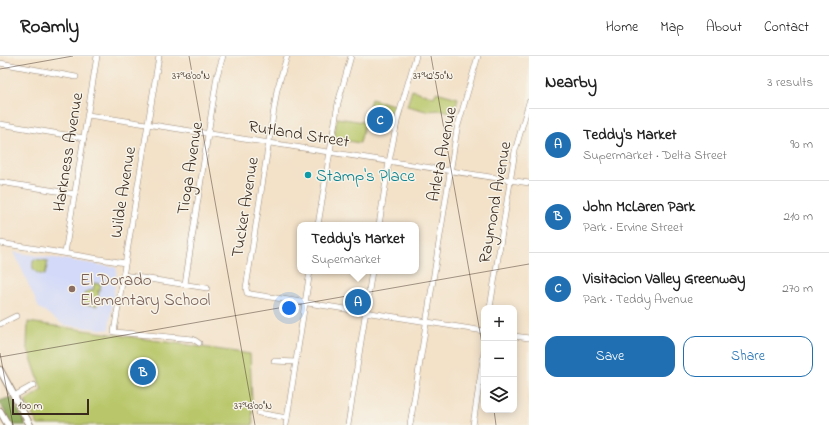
<!DOCTYPE html>
<meta charset="utf-8">
<style>
body{margin:0;font-family:"Indie Flower",sans-serif;background:#f2f2f2;color:#222}
.controls{position:absolute;right:12px;bottom:12px;display:grid;overflow:hidden;border-radius:8px;box-shadow:0 2px 10px #0003}
.controls button{width:36px;height:36px;display:grid;place-items:center;padding:0;border:0;border-bottom:1px solid #e0e0e0;background:#fff;color:#222;font:20px sans-serif}
.scale{position:absolute;left:12px;bottom:10px;width:77px;box-sizing:border-box;padding-left:4px;border:2px solid #3b2a1e;border-top:0;font-size:11px;line-height:14px;white-space:nowrap;color:#3b2a1e;-webkit-text-stroke:3px #f7f3e8;paint-order:stroke}
.you{position:absolute;left:289px;top:252px;width:14px;height:14px;margin:-10px;border:3px solid #fff;border-radius:50%;background:#1a73e8;box-shadow:0 0 0 6px #1a73e833}
.badge{display:grid;place-items:center;width:26px;height:26px;border-radius:50%;background:#1f6fb2;color:#fff;font-size:13px;font-weight:700}
.pin{position:absolute;translate:-50% -50%;border:2px solid #fff;box-shadow:0 1px 4px #0006}
.popup{position:absolute;left:297px;top:166px;width:122px;height:52px;box-sizing:border-box;display:grid;place-content:center;border-radius:8px;background:#fff;filter:drop-shadow(0 1px 3px #0005);font-size:13px;white-space:nowrap;color:#767676}
.popup b{font-size:15px;color:#222}
.popup::after{content:'';position:absolute;left:50%;top:100%;margin-left:-8px;border:8px solid transparent;border-top-color:#fff}
.list{margin:0;padding:0;list-style:none}
h2{display:flex;justify-content:space-between;align-items:center;height:52px;margin:0;padding:0 16px;font-size:17px}
h2 small{font-size:13px;font-weight:400;color:#767676}
.list li{display:grid;grid-template-columns:26px 1fr auto;gap:12px;align-items:center;box-sizing:border-box;height:72px;padding:0 16px;border-top:1px solid #e0e0e0}
.list b{display:block;font-size:15px;white-space:nowrap}
.list p{margin:0;font-size:13px;white-space:nowrap;color:#767676}
.list em{font-size:13px;font-style:normal;color:#767676}
.actions{display:flex;gap:8px;padding:12px 16px}
.actions a{flex:1;padding:9px 0;border:1px solid #1f6fb2;border-radius:12px;text-align:center;font-size:14px;color:#1f6fb2}
.actions .main{background:#1f6fb2;color:#fff}
.icon{flex:none;width:22px;height:22px;fill:none;stroke:currentColor;stroke-width:2;stroke-linecap:round;stroke-linejoin:round}
.map{position:relative;flex:none;width:529px;height:369px;overflow:hidden}
header{display:flex;align-items:center;gap:24px;box-sizing:border-box;height:56px;padding:0 20px;background:#fff;border-bottom:1px solid #e0e0e0}
header strong{font-size:19px}
nav{display:flex;gap:22px;margin-inline-start:auto;font-size:14px}
main{display:flex}
aside{flex:1;background:#fff}
.map>svg:first-child{display:block}
</style>
<header>
<strong>Roamly</strong>
<nav><a>Home</a><a>Map</a><a>About</a><a>Contact</a></nav>
</header>
<main>
<div class="map">
<svg width="529" height="369" viewBox="0 0 529 369">
<rect width="100%" height="100%" fill="#f7f3e8"/>
<filter id="ink" filterUnits="userSpaceOnUse"><feTurbulence type="fractalNoise" baseFrequency=".025" numOctaves="2"/><feDisplacementMap in="SourceGraphic" scale="8" xChannelSelector="R" yChannelSelector="G"/><feConvolveMatrix kernelMatrix="1 2 1 2 8 2 1 2 1" color-interpolation-filters="sRGB"/></filter>
<filter id="wash" filterUnits="userSpaceOnUse"><feTurbulence type="fractalNoise" baseFrequency=".012" numOctaves="4" result="noise"/><feDisplacementMap in="SourceGraphic" scale="16" xChannelSelector="R" yChannelSelector="G"/><feGaussianBlur stdDeviation="0.9" result="paint"/><feColorMatrix in="noise" values="0 0 0 0 0 0 0 0 0 0 0 0 0 0 0 0 0 1.4 0 .05"/><feComposite in="paint" operator="in"/></filter>
<g filter="url(#wash)">
<rect width="100%" height="100%" fill="#f3e1c8"/>
<!-- built -->
<polygon fill="#d2d9f9" points="14,196 114,211 117,213 109,274 64,269 39,252"/>
<!-- green -->
<g fill="#b9c76a" stroke="#7a7844">
<polygon points="412,34 434,41 436,36 458,42 454,57 442,54 426,55 407,50"/>
<polygon points="371,43 398,50 392,73 364,70 360,87 334,83 337,62 364,66"/>
<path d="M34,203L48,205L45,219C35,218 30,213 34,203Z"/>
<path d="M94,227L101,228L100,235H97L99,236L97,250L82,248C82,240 84,235 93,234Z"/>
<polygon points="28,266 250,298 253,369 38,369 25,345 42,334 27,290"/>
</g>
<!-- forest -->
<polygon fill="#92ac5e" stroke="#666b3e" points="11,341 26,369 12,369 0,347 0,345"/>
</g>
<g filter="url(#ink)">
<g fill="none" stroke-linecap="round" stroke-linejoin="round">
<!-- minor casing -->
<g stroke="#978673" stroke-width="6">
<g id="minor">
<polyline points="159,0 114,276 193,283 199,287"/>
<polyline points="287,0 277,34 246,232 247,237 251,238 484,275"/>
<polyline points="0,7 76,21"/>
<polyline points="88,59 529,127"/>
<polyline points="0,68 84,82"/>
<polyline points="0,126 75,138"/>
<polyline points="318,169 338,47 351,0"/>
<polyline points="379,169 389,106 398,61 416,0"/>
<polyline points="0,187 125,207"/>
<polyline points="65,197 97,0"/>
<polyline points="123,219 207,232"/>
<polyline points="185,228 217,20 223,0"/>
<polyline points="490,252 515,95 529,46"/>
<polyline points="0,268 16,260"/>
<polyline points="514,280 529,282"/>
<polyline points="274,305 296,306"/>
<polyline points="14,340 34,329"/>
<polyline points="259,357 287,362"/>
<polyline points="286,369 310,215"/>
<polyline points="348,369 372,215"/>
<polyline points="410,369 457,73 478,0"/>
<polyline points="473,369 484,297"/>
</g>
</g>
<!-- tertiary casing -->
<g stroke="#978673" stroke-width="8">
<g id="tertiary">
<polyline points="0,314 30,369"/>
<polyline points="0,355 8,369"/>
</g>
</g>
<!-- minor -->
<use href="#minor" stroke="#fff" stroke-width="5"/>
<!-- tertiary -->
<use href="#tertiary" stroke="#fff" stroke-width="6"/>
</g>
</g>
<!-- ticks -->
<path fill="none" stroke="#3b2a1e" stroke-width="1" stroke-opacity="0.45" d="M189,0L255,369M431,0L484,299M0,13L73,0M0,297L13,369M0,301L529,208M494,354L496,369"/>
<!-- markers -->
<circle fill="#0f9aa8" stroke="#f7f3e8" stroke-width="1.5" cx="308" cy="119" r="4"/>
<circle fill="#8d6e63" stroke="#f7f3e8" stroke-width="1.5" cx="72" cy="233" r="4"/>
<g text-anchor="middle" stroke-width="3" stroke-linejoin="round" paint-order="stroke">
<!-- street labels -->
<g font-size="17" fill="#3b2a1e" stroke="#f7f3e8">
<text transform="translate(299 77) rotate(9)" y="6">Rutland Street</text>
<text transform="translate(67 96) rotate(-81)" y="6">Harkness Avenue</text>
<text transform="translate(441 98) rotate(-79)" y="6">Arleta Avenue</text>
<text transform="translate(189 112) rotate(-81)" y="6">Tioga Avenue</text>
<text transform="translate(122 136) rotate(-81)" y="6">Wilde Avenue</text>
<text transform="translate(494 146) rotate(-80)" y="6">Raymond Avenue</text>
<text transform="translate(244 151) rotate(-81)" y="6">Tucker Avenue</text>
</g>
<!-- culture labels -->
<g font-size="17" fill="#0d838f" stroke="#f7f3e8" text-anchor="start">
<text x="316" y="125">Stamp's Place</text>
</g>
<!-- education labels -->
<g font-size="17" fill="#785e54" stroke="#f7f3e8" text-anchor="start">
<text x="80" y="229">El Dorado<tspan x="80" dy="20">Elementary School</tspan></text>
</g>
</g>
<g font-size="10" text-anchor="middle" fill="#3b2a1e" stroke="#f7f3e8" stroke-width="3" stroke-linejoin="round" paint-order="stroke">
<text x="191" y="23">37°43'00"N</text>
<text x="433" y="23">37°42'50"N</text>
<text x="253" y="353">37°43'00"N</text>
</g>
</svg>
<div class="controls">
<button>+</button>
<button>−</button>
<button><svg class="icon" aria-label="layers" viewBox="0 0 24 24"><path d="M12 4l9 5-9 5-9-5zM3 14l9 5 9-5"/></svg></button>
</div>
<div class="scale">100 m</div>
<div class="you"></div>
<div class="pin badge" style="left:358px;top:246px">A</div>
<div class="popup"><b>Teddy's Market</b>Supermarket</div>
<div class="pin badge" style="left:143px;top:316px">B</div>
<div class="pin badge" style="left:380px;top:64px">C</div>
</div>
<aside>
<h2>Nearby<small>3 results</small></h2>
<ul class="list">
<li><span class="badge">A</span><div><b>Teddy's Market</b><p>Supermarket · Delta Street</p></div><em>90 m</em></li>
<li><span class="badge">B</span><div><b>John McLaren Park</b><p>Park · Ervine Street</p></div><em>210 m</em></li>
<li><span class="badge">C</span><div><b>Visitacion Valley Greenway</b><p>Park · Teddy Avenue</p></div><em>270 m</em></li>
</ul>
<div class="actions"><a class="main">Save</a><a>Share</a></div>
</aside>
</main>
